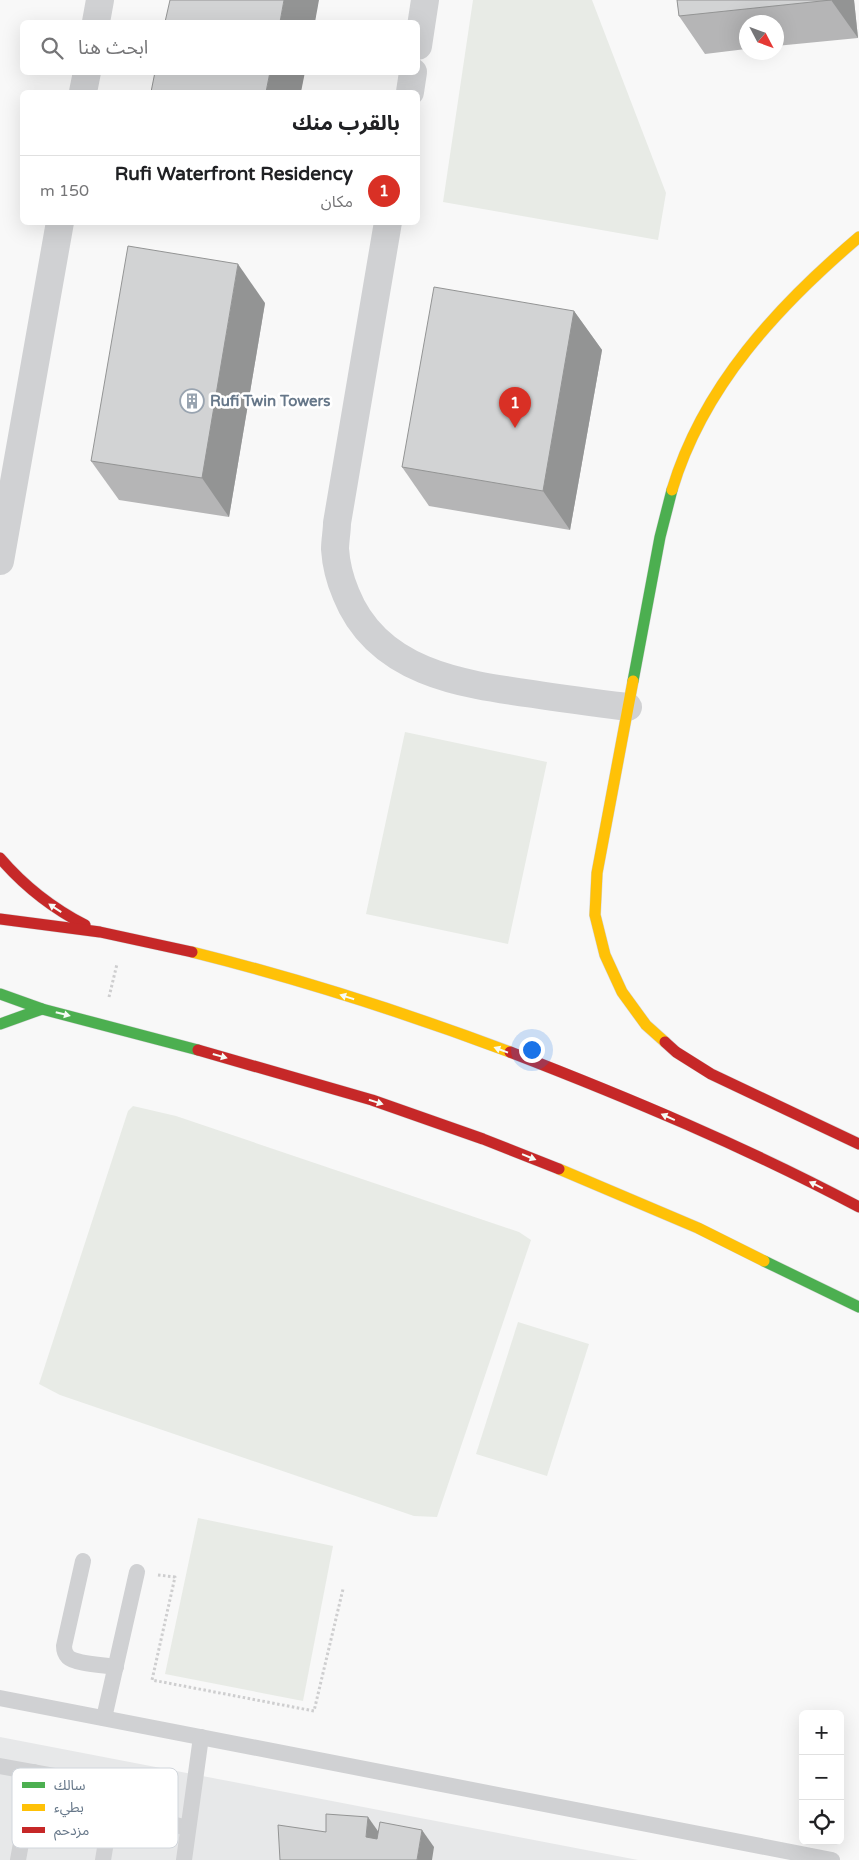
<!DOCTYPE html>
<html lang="ar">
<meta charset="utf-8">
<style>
body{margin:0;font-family:"Varela Round","Noto Sans Arabic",sans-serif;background:#f2f2f2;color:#202124;direction:rtl}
.controls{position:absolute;right:15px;bottom:15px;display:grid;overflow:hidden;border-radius:8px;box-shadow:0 5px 20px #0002}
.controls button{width:45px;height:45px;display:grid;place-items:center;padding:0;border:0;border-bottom:1px solid #e0e0e0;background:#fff;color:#202124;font:25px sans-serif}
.compass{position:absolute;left:739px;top:15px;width:45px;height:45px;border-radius:50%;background:#fff;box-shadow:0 5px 20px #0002;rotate:131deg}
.you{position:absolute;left:531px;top:1049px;width:18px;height:18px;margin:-12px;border:4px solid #fff;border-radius:50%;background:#1a73e8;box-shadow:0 0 0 8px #1a73e833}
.badge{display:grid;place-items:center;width:32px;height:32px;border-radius:50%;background:#d93025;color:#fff;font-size:16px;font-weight:700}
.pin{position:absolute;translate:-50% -41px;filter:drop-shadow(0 1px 2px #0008)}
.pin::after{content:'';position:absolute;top:26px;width:18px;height:15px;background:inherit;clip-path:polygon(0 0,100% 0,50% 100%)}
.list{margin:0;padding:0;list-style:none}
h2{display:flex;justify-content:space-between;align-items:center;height:65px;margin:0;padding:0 20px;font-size:21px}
h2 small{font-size:16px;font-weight:400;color:#757577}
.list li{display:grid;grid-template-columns:32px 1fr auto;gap:15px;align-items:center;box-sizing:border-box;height:70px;padding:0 20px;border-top:1px solid #e0e0e0}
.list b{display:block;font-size:19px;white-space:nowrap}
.list p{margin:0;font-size:16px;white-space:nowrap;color:#757577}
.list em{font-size:16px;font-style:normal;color:#757577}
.icon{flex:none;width:28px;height:28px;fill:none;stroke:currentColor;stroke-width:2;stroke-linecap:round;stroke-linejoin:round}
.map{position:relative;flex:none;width:859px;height:1860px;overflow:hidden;direction:ltr}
.search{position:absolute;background:#fff;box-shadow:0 5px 20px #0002;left:20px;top:20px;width:400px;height:55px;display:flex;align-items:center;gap:12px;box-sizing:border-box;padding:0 18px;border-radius:8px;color:#757577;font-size:19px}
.panel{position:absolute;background:#fff;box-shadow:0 5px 20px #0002;left:20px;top:90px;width:400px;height:135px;border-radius:8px;direction:rtl}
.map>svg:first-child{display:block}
</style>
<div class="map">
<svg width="859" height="1860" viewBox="0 0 859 1860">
<rect width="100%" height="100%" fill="#f8f8f8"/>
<!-- built -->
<polygon fill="#e7e8e9" points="0,1737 638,1860 0,1860"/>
<!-- green -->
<g fill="#e8ebe6">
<polygon points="473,0 592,0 666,193 658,240 443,202"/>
<polygon points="405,732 547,762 508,944 366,914"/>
<polygon points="133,1106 176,1116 519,1232 531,1240 437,1517 414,1516 60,1395 39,1384 128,1111"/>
<polygon points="518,1322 589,1344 547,1476 476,1454"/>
<polygon points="198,1518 333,1546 303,1701 165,1674"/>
</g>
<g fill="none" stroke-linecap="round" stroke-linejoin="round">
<!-- fast casing -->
<g stroke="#d5d6d7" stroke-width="12">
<g id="fast">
<polyline points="633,681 660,537 672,490"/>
<polyline points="0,994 42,1009 198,1050"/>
<polyline points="0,1024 42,1009"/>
<polyline points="764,1261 859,1307"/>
</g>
</g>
<!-- slow casing -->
<g stroke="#d5d6d7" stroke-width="12">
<g id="slow">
<path d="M672,490C703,386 778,306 859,237"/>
<polyline points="633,681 597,873 595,915 605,955 622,992 646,1025 665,1042"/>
<path d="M192,952C300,979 406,1013 510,1052"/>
<polyline points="559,1169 698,1228 764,1261"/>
</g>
</g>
<!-- jam casing -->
<g stroke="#d5d6d7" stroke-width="12">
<g id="jam">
<path d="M0,858C24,886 52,908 85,925"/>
<polyline points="0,919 100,932 192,952"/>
<polyline points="665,1042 676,1052 711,1074 859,1144"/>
<polyline points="198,1050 372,1100 483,1139 559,1169"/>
<path d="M510,1052C629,1098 746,1147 859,1207"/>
</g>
</g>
<!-- path -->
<g stroke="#cececf" stroke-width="3" stroke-dasharray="2.5 2.5" stroke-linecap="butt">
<polyline points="109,997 117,964"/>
<polyline points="158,1575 175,1577 152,1680 314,1711 343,1589"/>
</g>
<!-- lane -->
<g stroke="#d0d1d3" stroke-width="16">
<path d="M83,1561L64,1646C64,1650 65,1654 68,1657C75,1664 105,1665 116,1667"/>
<polyline points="0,1698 832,1860"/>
<polyline points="104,1718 137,1572"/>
<polyline points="0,1766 83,1781 100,1791 112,1806 118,1811 188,1828"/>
<polyline points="18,1860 34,1772"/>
<polyline points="103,1860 112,1806"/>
<polyline points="184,1860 201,1737"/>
</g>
<!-- street -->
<g stroke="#d0d1d3" stroke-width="28">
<polyline points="96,22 100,0"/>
<polyline points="418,46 425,0"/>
<polyline points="83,92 87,72"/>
<polyline points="410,92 413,72"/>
<path d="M388,222L337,523C337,531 335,541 335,549C336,564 340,580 346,594C377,672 460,684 533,694C565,699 596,703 628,707"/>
<polyline points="0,561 60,222"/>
</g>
<!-- fast -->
<use href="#fast" stroke="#4caf50" stroke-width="11"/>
<!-- slow -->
<use href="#slow" stroke="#ffc107" stroke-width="11"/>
<!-- jam -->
<use href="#jam" stroke="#c62828" stroke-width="11"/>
</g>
<!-- wall -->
<g fill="#b5b5b6">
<polygon points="677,0 854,0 858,38 776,46 776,22 746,22 746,49 705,54 679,16"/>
<polygon points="265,303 229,517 119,500 91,461"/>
<polygon points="574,311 602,350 570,530 429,506 402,467"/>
</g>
<!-- shaded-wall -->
<g fill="#939494">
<polygon points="284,0 319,0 315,22 280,22"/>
<polygon points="831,0 854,0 858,38"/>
<polygon points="270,72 305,72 301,92 266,92"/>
<polygon points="238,264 265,303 229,517 202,478"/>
<polygon points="574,311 602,350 570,530 543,491"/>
<polygon points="368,1817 380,1834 378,1854 366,1837"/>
<polygon points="422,1830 434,1847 432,1860 417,1860"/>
</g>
<!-- building -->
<g fill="#d2d3d4" stroke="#939494">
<polygon points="170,0 284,0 280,22 165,22"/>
<polygon points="677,0 831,0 679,16"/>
<polygon points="155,72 270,72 266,92 151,92"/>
<polygon points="128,246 238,264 202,478 91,461"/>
<polygon points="434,287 574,311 543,491 402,467"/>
<polygon points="326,1814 368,1817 366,1837 377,1839 380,1822 422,1830 417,1860 280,1860 278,1825 326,1832"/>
</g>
<!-- one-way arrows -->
<defs><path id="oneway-solid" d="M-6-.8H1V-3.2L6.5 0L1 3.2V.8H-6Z" transform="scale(1.25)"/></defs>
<g fill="#f6fbf6">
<use href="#oneway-solid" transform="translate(55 908) rotate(-147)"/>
<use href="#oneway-solid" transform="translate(347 997) rotate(-163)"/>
<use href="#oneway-solid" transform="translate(63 1014) rotate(14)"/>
<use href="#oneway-solid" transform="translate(501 1050) rotate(-159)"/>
<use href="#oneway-solid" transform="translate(220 1056) rotate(16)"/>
<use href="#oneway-solid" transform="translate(376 1102) rotate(18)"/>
<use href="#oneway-solid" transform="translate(668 1117) rotate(-156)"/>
<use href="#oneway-solid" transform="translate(529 1157) rotate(22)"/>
<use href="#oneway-solid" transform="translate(816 1185) rotate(-154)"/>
</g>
<!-- icons -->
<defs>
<g id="building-ring" transform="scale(1.25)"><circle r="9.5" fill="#fff" stroke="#99a4b0" stroke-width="1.5"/><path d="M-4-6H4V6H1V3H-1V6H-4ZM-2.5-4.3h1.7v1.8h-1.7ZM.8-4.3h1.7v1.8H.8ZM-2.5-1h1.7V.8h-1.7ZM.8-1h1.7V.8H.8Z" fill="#99a4b0"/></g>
</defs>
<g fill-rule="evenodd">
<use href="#building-ring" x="192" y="401"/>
</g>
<g text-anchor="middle" stroke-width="5" stroke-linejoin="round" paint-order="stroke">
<!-- poi labels -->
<g font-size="15" font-weight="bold" fill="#667789" stroke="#fff" text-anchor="start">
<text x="210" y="406">Rufi Twin Towers</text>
</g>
</g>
<!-- legend -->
<rect x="12" y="1768" width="166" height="80" rx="8" fill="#fff" stroke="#d1d6dc" stroke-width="1"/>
<rect x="22" y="1782" width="23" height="6" fill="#4caf50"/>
<rect x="22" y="1804" width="23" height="7" fill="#ffc107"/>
<rect x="22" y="1827" width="23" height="6" fill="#c62828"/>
<g font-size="14" fill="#667789">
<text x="54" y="1790">سالك</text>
<text x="54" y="1812">بطيء</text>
<text x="54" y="1835">مزدحم</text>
</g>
</svg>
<div class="controls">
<button>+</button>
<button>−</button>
<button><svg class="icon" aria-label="locate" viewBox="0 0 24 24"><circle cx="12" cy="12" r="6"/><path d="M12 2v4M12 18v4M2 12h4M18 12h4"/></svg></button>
</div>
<svg class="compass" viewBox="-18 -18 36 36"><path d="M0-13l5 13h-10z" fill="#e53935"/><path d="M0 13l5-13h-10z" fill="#757577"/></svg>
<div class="you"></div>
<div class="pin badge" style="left:515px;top:428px">1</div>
<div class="search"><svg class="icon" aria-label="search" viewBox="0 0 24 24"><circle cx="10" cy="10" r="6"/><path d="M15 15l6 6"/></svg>ابحث هنا</div>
<section class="panel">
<h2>بالقرب منك<small></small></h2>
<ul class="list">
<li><span class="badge">1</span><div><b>Rufi Waterfront Residency</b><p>مكان</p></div><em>150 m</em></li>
</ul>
</section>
</div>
